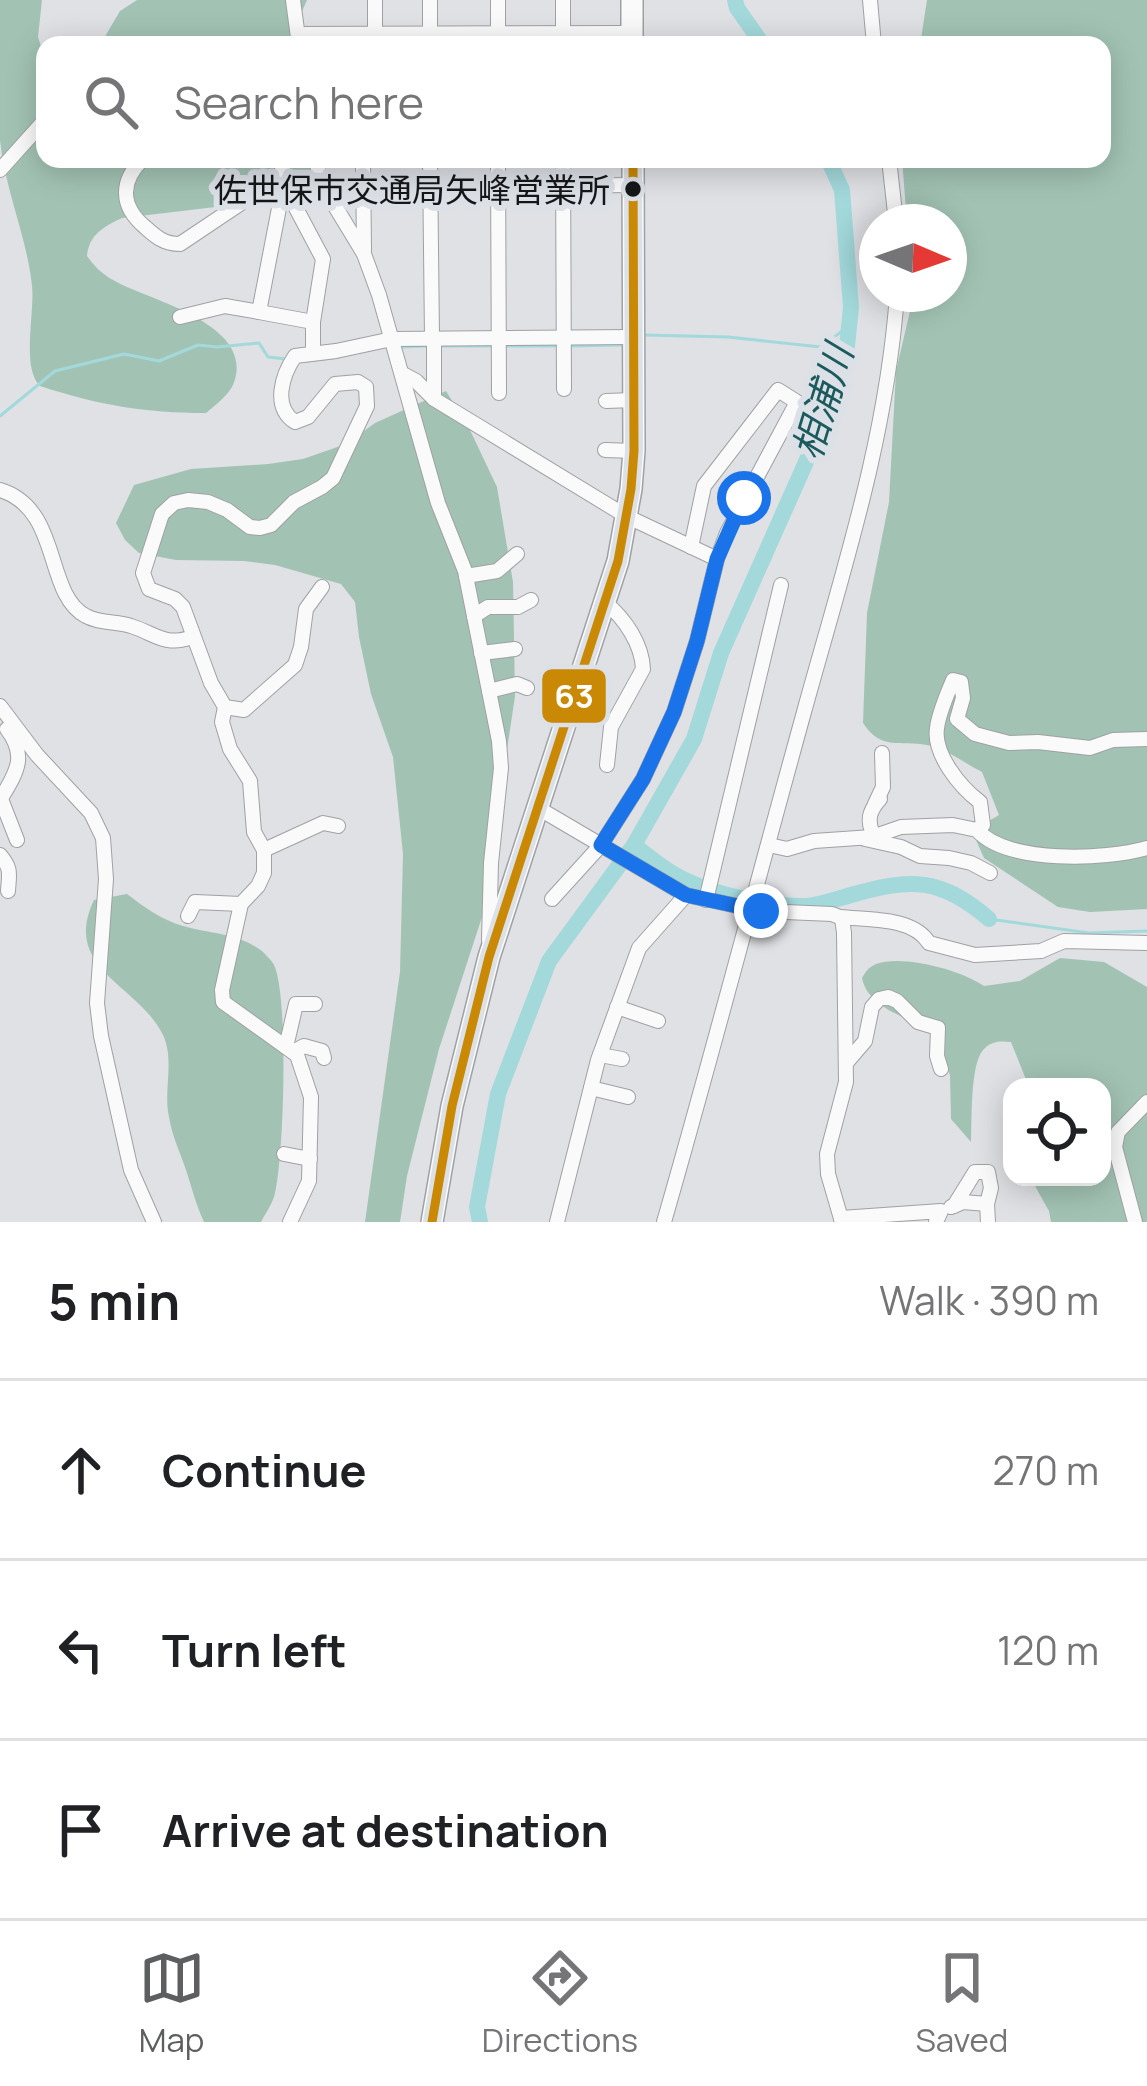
<!DOCTYPE html>
<meta charset="utf-8">
<style>
body{margin:0;font-family:Manrope,"Noto Sans JP",sans-serif;background:#f6f6f6;color:#202124}
.controls{position:absolute;right:36px;bottom:36px;display:grid;overflow:hidden;border-radius:24px;box-shadow:0 6px 30px #0003}
.controls button{width:108px;height:108px;display:grid;place-items:center;padding:0;border:0;border-bottom:3px solid #e0e0e0;background:#fff;color:#202124;font:60px sans-serif}
.compass{position:absolute;left:859px;top:204px;width:108px;height:108px;border-radius:50%;background:#fff;box-shadow:0 6px 30px #0003;rotate:92deg}
.stop{position:absolute;width:36px;height:36px;margin:-27px;border:9px solid #1a73e8;border-radius:50%;background:#fff}
.stop.end{background:#1a73e8;border-color:#fff;box-shadow:0 3px 12px #0008}
.list{margin:0;padding:0;list-style:none}
h2{display:flex;justify-content:space-between;align-items:center;height:156px;margin:0;padding:0 48px;font-size:51px}
h2 small{font-size:39px;font-weight:400;color:#757577}
.list li{display:grid;grid-template-columns:78px 1fr auto;gap:36px;align-items:center;box-sizing:border-box;height:180px;padding:0 48px;border-top:3px solid #e0e0e0}
.list b{display:block;font-size:45px;white-space:nowrap}
.list em{font-size:39px;font-style:normal;color:#757577}
.icon{flex:none;width:66px;height:66px;fill:none;stroke:currentColor;stroke-width:2;stroke-linecap:round;stroke-linejoin:round}
.map{position:relative;flex:none;width:1147px;height:1222px;overflow:hidden}
.search{position:absolute;background:#fff;box-shadow:0 6px 30px #0003;left:36px;right:36px;top:36px;height:132px;display:flex;align-items:center;gap:30px;box-sizing:border-box;padding:0 42px;border-radius:24px;color:#757577;font-size:45px}
.sheet{height:696px;background:#fff}
nav{display:flex;justify-content:space-around;align-items:center;box-sizing:border-box;height:168px;border-top:3px solid #e0e0e0;background:#fff;font-size:33px;color:#757577}
nav a{display:grid;justify-items:center;gap:6px}
nav .on{color:#5c5e60}
.map>svg:first-child{display:block}
</style>
<div class="map">
<svg width="1147" height="1222" viewBox="0 0 1147 1222">
<rect width="100%" height="100%" fill="#dfe1e4"/>
<!-- forest -->
<g fill="#a2c3b4">
<path d="M0,0H42L38,37L45,59V159H331L250,203L122,218C103,227 89,235 87,256C95,267 103,275 115,281C150,301 258,324 233,385C228,396 214,406 206,413C145,413 98,405 40,386C21,367 35,313 32,286C27,237 5,190 0,140C0,95 0,46 0,0Z"/>
<polygon points="137,0 307,0 293,32 294,45 100,45 120,11"/>
<path d="M927,0H1147V909L1090,912L1058,907L984,858L972,831L999,815L982,772C966,764 945,748 927,745C900,740 881,751 863,723L867,613L889,502L896,371L914,294H949V222H907L902,159H1102V45H920Z"/>
<polygon points="446,391 469,428 497,487 513,582 515,696 482,917 439,1049 407,1176 400,1222 365,1222 400,972 403,854 393,757 371,694 359,637 355,602 341,584 275,565 244,561 176,560 139,553 125,540 116,523 134,485 191,469 268,464 303,459 346,444 375,423"/>
<path d="M127,894C144,907 162,920 183,926C211,934 238,933 262,951C265,954 273,962 274,965C289,996 284,1163 274,1197C271,1206 265,1214 261,1222H204C196,1205 192,1188 186,1170C180,1152 172,1136 169,1117C163,1090 175,1061 163,1035C138,984 61,969 94,900Z"/>
<path d="M1060,958L1104,962L1147,987V1222H1051L1049,1211L1030,1177H1102V1087H1029L1011,1042C1000,1041 991,1041 983,1050C970,1065 972,1121 971,1142L951,1119L950,1075L932,1030C906,1017 868,1008 862,978C867,970 868,968 876,964C902,954 962,970 984,986L1020,981Z"/>
</g>
<g fill="none" stroke-linecap="round" stroke-linejoin="round">
<!-- stream -->
<g stroke="#a3d9db" stroke-width="3">
<polyline points="644,335 728,337 821,347 849,326"/>
<polyline points="438,346 494,346"/>
<polyline points="504,346 560,346"/>
<polyline points="570,346 621,345"/>
<polyline points="402,347 428,346"/>
<polyline points="307,361 333,358"/>
<polyline points="0,416 55,371 124,354 159,361 198,345 217,347 259,343 268,357 286,359"/>
<polyline points="989,919 1089,933 1147,931"/>
</g>
<!-- river -->
<g stroke="#a3d9db" stroke-width="16">
<polyline points="735,0 737,8 763,45"/>
<path d="M634,845C648,856 663,869 679,877C711,894 770,907 806,906C821,905 837,899 851,895C911,878 940,877 989,919"/>
<polyline points="480,1222 477,1207 498,1094 549,961 634,845 694,739 721,653 822,426 847,346 851,307 842,190 828,159"/>
</g>
<!-- minor casing -->
<g stroke="#9fa1a3" stroke-width="16">
<g id="minor">
<polyline points="293,0 299,45"/>
<polyline points="375,0 375,35"/>
<polyline points="430,0 430,45"/>
<polyline points="498,0 498,45"/>
<polyline points="563,0 563,45"/>
<polyline points="870,0 874,45"/>
<polyline points="298,34 632,33"/>
<path d="M143,159C120,181 120,206 145,227C156,237 164,244 180,244L280,177L285,159"/>
<polyline points="315,159 324,188 364,254 379,295 438,503 465,571 499,741 501,768 491,863 489,940"/>
<polyline points="363,159 364,250"/>
<polyline points="430,159 432,338"/>
<polyline points="498,159 499,393"/>
<polyline points="563,159 564,389"/>
<polyline points="889,159 896,222"/>
<polyline points="0,170 45,120"/>
<polyline points="324,188 633,185"/>
<polyline points="288,193 323,259 313,322"/>
<polyline points="259,312 313,322 313,353"/>
<polyline points="180,317 225,306 259,312 280,203 280,177"/>
<polyline points="434,338 434,399"/>
<polyline points="403,374 416,381 434,399 626,516 717,559"/>
<polyline points="606,401 634,400"/>
<polyline points="605,450 634,451"/>
<path d="M0,490C62,509 44,594 86,616C100,624 117,621 131,626C156,634 165,647 192,637"/>
<polyline points="466,576 497,571 517,554"/>
<path d="M322,587L306,609L301,647L295,665L244,710L225,707L211,683L183,607L175,599L149,589L143,573L162,514L174,503L188,500L208,502L227,510L250,527L260,528L271,525L294,502L322,487L333,478L367,406L366,387L358,382L335,384L308,417L295,422C272,407 282,375 295,356L336,351L392,339L632,337"/>
<path d="M606,603C625,619 642,644 643,669L611,727L607,765"/>
<polyline points="474,616 488,607 518,607 531,600"/>
<polyline points="481,653 515,649"/>
<polyline points="489,691 517,684 527,688"/>
<polyline points="0,706 37,755 91,813 103,838 106,879 97,1003 101,1036 131,1170 154,1222"/>
<polyline points="225,707 222,722 230,749 250,781 254,832 264,850 264,873 258,886 241,904 222,990 223,1002 297,1055 311,1097 309,1181 290,1222"/>
<polyline points="1,799 17,840"/>
<path d="M0,800C16,773 28,757 7,729"/>
<polyline points="875,804 883,787 882,753"/>
<polyline points="538,808 686,895 761,911 832,914 842,918 844,933 846,1082 827,1154 828,1174 842,1222"/>
<path d="M977,830L983,825L980,802C960,787 933,754 937,728C939,712 947,695 953,680L961,682L963,698L957,719L975,734L1009,743L1038,742L1090,748L1113,740L1147,739"/>
<path d="M874,837C867,821 868,812 880,799"/>
<polyline points="865,839 901,847 920,856 949,858 971,863 990,873"/>
<path d="M769,845L787,849L814,841L872,837L901,827L953,825L977,830C1007,864 1106,860 1147,848"/>
<polyline points="264,850 323,823 338,826"/>
<path d="M0,855C12,869 9,874 8,891"/>
<polyline points="552,899 601,845 643,779 674,712 697,641 717,559 727,533 797,402 778,390 704,486 691,547"/>
<polyline points="706,900 781,585"/>
<polyline points="188,916 195,902 241,904"/>
<path d="M840,917C869,920 913,917 929,943L975,955L1041,951L1064,941L1147,943"/>
<polyline points="617,1007 658,1021"/>
<polyline points="286,1047 296,1004 315,1004"/>
<polyline points="293,1052 304,1046 322,1051 324,1058"/>
<polyline points="600,1055 622,1059"/>
<polyline points="847,1062 865,1041 872,1007 879,999 888,997 897,1001 918,1022 938,1028 937,1056 941,1069"/>
<polyline points="591,1088 628,1097"/>
<polyline points="284,1154 310,1159"/>
<polyline points="954,1206 975,1172 988,1172 991,1188 987,1204"/>
<polyline points="951,1207 963,1202 987,1204 988,1222"/>
<polyline points="841,1218 941,1211 936,1222"/>
<polyline points="557,1222 598,1060 639,948 686,895"/>
<path d="M664,1222C713,1052 757,882 804,712C842,574 887,438 897,294"/>
<polyline points="1135,1222 1115,1147 1118,1132 1147,1102"/>
</g>
</g>
<!-- highway casing -->
<g stroke="#9fa1a3" stroke-width="24">
<g id="highway">
<polyline points="632,45 632,0"/>
<polyline points="432,1222 452,1106 489,957 618,561 631,489 634,451 633,159"/>
</g>
</g>
<!-- minor -->
<use href="#minor" stroke="#fafafb" stroke-width="14"/>
<!-- highway -->
<use href="#highway" stroke="#fafafb" stroke-width="21"/>
<!-- bus-1 casing -->
<g stroke="#dce0e7" stroke-width="18">
<polyline id="bus-1" points="432,1222 452,1106 489,957 618,561 631,489 634,451 633,159"/>
</g>
<!-- bus-1 -->
<use href="#bus-1" stroke="#ca8905" stroke-width="9"/>
</g>
<g fill="none" stroke-linecap="round" stroke-linejoin="round">
<!-- route -->
<polyline stroke="#1a73e8" stroke-width="15" points="744,498 717,559 697,641 674,712 643,779 601,845 686,895 761,911"/>
</g>
<!-- markers -->
<circle fill="#151719" stroke="#dce0e7" stroke-width="4.5" cx="633" cy="189" r="10"/>
<g text-anchor="middle" stroke-width="12" stroke-linejoin="round" paint-order="stroke">
<!-- bus labels -->
<g font-size="33" fill="#151719" stroke="#dce0e7" text-anchor="end">
<text x="610" y="202">佐世保市交通局矢峰営業所</text>
</g>
<!-- water labels -->
<g font-size="39" font-style="italic" fill="#1b5b5d" stroke="#dce0e7">
<text transform="translate(823 402) rotate(-73)" y="14">相浦川</text>
</g>
</g>
<rect stroke="#dce0e7" stroke-width="4.5" x="540" y="667" width="68" height="58" rx="12" fill="#ca8905"/>
<g font-size="33" text-anchor="middle" font-weight="bold" fill="#fff">
<text x="574" y="708">63</text>
</g>
</svg>
<div class="controls">
<button><svg class="icon" aria-label="locate" viewBox="0 0 24 24"><circle cx="12" cy="12" r="6"/><path d="M12 2v4M12 18v4M2 12h4M18 12h4"/></svg></button>
</div>
<svg class="compass" viewBox="-18 -18 36 36"><path d="M0-13l5 13h-10z" fill="#e53935"/><path d="M0 13l5-13h-10z" fill="#757577"/></svg>
<div class="stop" style="left:744px;top:498px"></div>
<div class="stop end" style="left:761px;top:911px"></div>
<div class="search"><svg class="icon" aria-label="search" viewBox="0 0 24 24"><circle cx="10" cy="10" r="6"/><path d="M15 15l6 6"/></svg>Search here</div>
</div>
<section class="sheet">
<h2>5 min<small>Walk · 390 m</small></h2>
<ul class="list">
<li><svg class="icon" aria-label="ahead" viewBox="0 0 24 24"><path d="M12 20V5M6 11l6-6 6 6"/></svg><div><b>Continue</b></div><em>270 m</em></li>
<li><svg class="icon" aria-label="left" viewBox="0 0 24 24"><path d="M17 20v-9H6M10 6l-5 5 5 5"/></svg><div><b>Turn left</b></div><em>120 m</em></li>
<li><svg class="icon" aria-label="arrive" viewBox="0 0 24 24"><path d="M6 21V4h12l-3 4 3 4H6"/></svg><div><b>Arrive at destination</b></div></li>
</ul>
</section>
<nav>
<a class="on"><svg class="icon" aria-label="map" viewBox="0 0 24 24"><path d="M3 6l6-2 6 2 6-2v14l-6 2-6-2-6 2zM9 4v14M15 6v14"/></svg>Map</a>
<a><svg class="icon" aria-label="directions" viewBox="0 0 24 24"><path d="M12 3l9 9-9 9-9-9zM9 14v-3h6M13 9l2 2-2 2"/></svg>Directions</a>
<a><svg class="icon" aria-label="saved" viewBox="0 0 24 24"><path d="M7 4h10v16l-5-4-5 4z"/></svg>Saved</a>
</nav>
